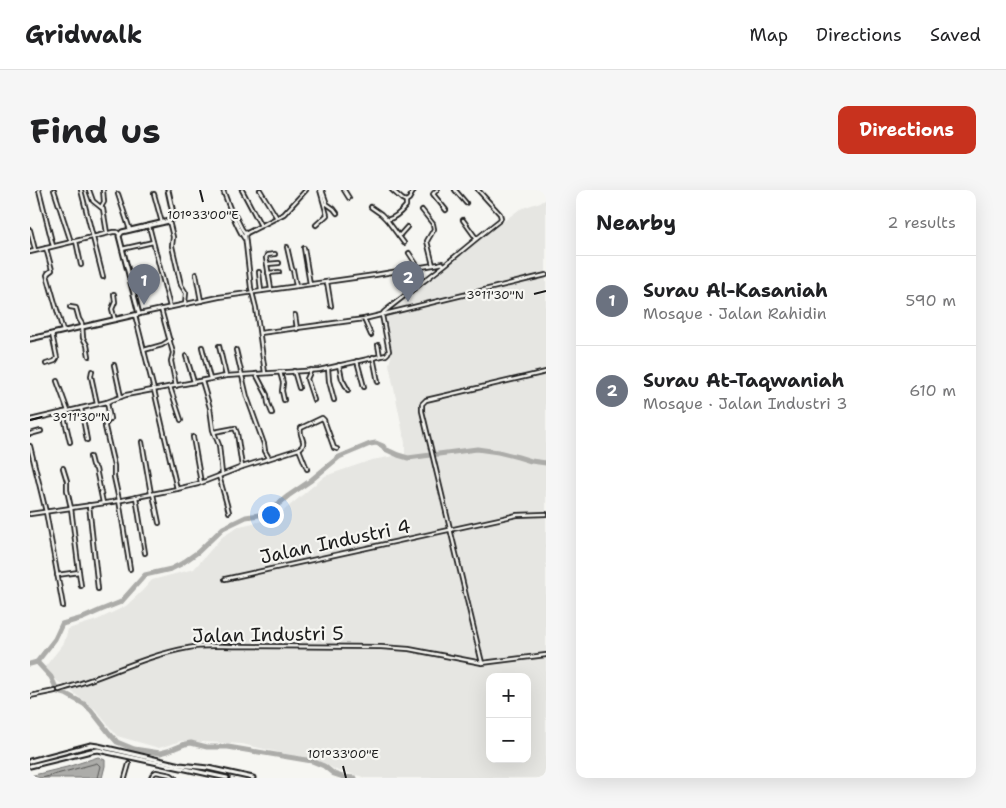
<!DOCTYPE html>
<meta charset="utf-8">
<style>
body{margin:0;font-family:"Shantell Sans",sans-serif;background:#f6f6f6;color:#202124}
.controls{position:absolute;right:15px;bottom:15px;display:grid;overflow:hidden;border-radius:10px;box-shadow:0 5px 20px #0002}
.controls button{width:45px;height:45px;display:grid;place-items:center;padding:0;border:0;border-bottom:1px solid #e0e0e0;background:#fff;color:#202124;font:25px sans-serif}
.you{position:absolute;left:240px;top:324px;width:18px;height:18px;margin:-12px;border:4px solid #fff;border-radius:50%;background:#1a73e8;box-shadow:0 0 0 8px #1a73e833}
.badge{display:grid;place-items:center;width:32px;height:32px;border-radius:50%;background:#c8321e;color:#fff;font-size:16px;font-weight:700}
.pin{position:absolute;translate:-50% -41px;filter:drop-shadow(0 1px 2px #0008)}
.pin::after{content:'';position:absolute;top:26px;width:18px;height:15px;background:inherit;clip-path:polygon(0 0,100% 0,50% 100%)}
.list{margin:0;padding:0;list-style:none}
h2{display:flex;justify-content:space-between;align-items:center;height:65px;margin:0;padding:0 20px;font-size:21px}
h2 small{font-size:16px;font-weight:400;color:#757577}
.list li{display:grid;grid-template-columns:32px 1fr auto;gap:15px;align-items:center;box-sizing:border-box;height:90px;padding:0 20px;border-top:1px solid #e0e0e0}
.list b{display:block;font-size:19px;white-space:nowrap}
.list p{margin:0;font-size:16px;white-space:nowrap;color:#757577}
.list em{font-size:16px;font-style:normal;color:#757577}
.map{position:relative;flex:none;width:516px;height:588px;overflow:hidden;border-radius:10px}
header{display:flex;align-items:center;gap:30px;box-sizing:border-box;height:70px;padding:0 25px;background:#fff;border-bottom:1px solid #e0e0e0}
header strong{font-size:24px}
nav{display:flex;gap:28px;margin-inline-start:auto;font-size:18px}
.intro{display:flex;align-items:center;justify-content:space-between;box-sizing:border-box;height:120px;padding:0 30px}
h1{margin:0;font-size:35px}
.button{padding:12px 22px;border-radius:10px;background:#c8321e;color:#fff;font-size:18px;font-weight:700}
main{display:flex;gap:30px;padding:0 30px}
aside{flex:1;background:#fff;border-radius:10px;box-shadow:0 5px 20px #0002}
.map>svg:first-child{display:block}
</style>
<header>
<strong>Gridwalk</strong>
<nav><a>Map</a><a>Directions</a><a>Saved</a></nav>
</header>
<div class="intro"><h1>Find us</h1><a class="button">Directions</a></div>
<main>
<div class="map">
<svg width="516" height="588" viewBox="0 0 516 588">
<rect width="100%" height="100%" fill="#f6f6f2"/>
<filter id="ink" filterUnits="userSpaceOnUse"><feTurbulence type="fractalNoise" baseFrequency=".02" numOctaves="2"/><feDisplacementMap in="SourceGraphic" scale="10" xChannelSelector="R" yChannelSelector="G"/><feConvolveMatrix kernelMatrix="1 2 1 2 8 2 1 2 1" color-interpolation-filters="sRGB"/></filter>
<g filter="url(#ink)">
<!-- built -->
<path fill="#e6e6e2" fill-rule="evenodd" d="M516,10V588H335L330,586L308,581L291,572L212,554L151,551L129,558L87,546L65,519L26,490L14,478L34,453L38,439L67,430L96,416L112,401L122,390L164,379L192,347L210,336L245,328L295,286L342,270L364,266L375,270V253L359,174L362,163L356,127L352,123L490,19ZM460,487H497V569H460Z"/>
<!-- water -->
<polygon fill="#acaca9" stroke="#727271" points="68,567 75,570 75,576 72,588 0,588 0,586 37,577"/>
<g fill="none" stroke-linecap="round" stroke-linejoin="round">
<!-- shore -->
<polyline stroke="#565654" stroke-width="1" points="12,588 67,573 70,576 67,588"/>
<!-- river -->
<g stroke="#acaca9" stroke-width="5">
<polyline points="7,472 25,449 32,434 53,428 71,420 91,412 115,385 141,379 151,374 168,362 193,338 216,327 235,324 240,321 258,306 280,291 309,267 340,254 346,253 353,256 355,259 368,265 378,268 447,259 468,262 488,267 501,271 516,273"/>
<polyline points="0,474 7,472 21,487 28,502 36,504 54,514 61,520 79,543 87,552 104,559 130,563 138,561 155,554 161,553 177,557 198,557 282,571 294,576 304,584 313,587 325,588"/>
</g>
<!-- minor casing -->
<g stroke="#1c1c1c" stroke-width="6">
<g id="minor">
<polyline points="9,0 23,56"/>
<polyline points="24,0 41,52"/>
<polyline points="51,0 73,87"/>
<polyline points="59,0 63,11 73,19 77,43"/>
<path d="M193,0C199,16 205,34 214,48"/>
<polyline points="212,0 231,36"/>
<polyline points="230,0 247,28"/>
<polyline points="292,0 297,14 304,19 307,23"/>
<polyline points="314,0 319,8"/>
<polyline points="362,0 372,9 376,11 379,9 384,0"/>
<polyline points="407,0 403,4 416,20"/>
<polyline points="425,0 436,13"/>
<polyline points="88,4 100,40"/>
<polyline points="124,4 132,33"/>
<polyline points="71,17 74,12 73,0"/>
<polyline points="341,17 351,24 357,30"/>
<polyline points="392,20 403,34 404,39 397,51 403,75"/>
<polyline points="206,27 212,39 216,44"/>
<polyline points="433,30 446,48"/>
<polyline points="139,31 143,47 142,56 151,95 156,103 155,113"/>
<polyline points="286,35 297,25 290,0"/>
<polyline points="119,36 140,117"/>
<polyline points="0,40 5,60"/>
<polyline points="369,46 377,37"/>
<polyline points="46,51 51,75"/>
<path d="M374,53L357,30C365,28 371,22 376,16V11"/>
<polyline points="257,57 262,79 263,80 266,96"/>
<polyline points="16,58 22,80 18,83 17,85 33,141"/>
<polyline points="274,58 280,94"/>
<polyline points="92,59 123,52"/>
<polyline points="0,62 83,42 87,42 89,44"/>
<polyline points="379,63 388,77"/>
<polyline points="237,74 249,73"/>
<polyline points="229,82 231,101"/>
<polyline points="238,83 249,82"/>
<polyline points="166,84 171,111"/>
<polyline points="297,92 301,116"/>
<polyline points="241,99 236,68 237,65 245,64"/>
<polyline points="84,104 85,112 82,119 85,130"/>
<polyline points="40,117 46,118 49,129 52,134 53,148 57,155 59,166"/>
<polyline points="131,119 143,163 141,171 146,196"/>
<polyline points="109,124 189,107 345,85 409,74 412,73 414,75"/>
<polyline points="105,125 124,200 147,299"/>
<polyline points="265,125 267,139"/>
<path d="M352,125L354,122C375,105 396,90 416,74C434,59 452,44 470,30L471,28L470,24L448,0"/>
<polyline points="334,129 341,145"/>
<polyline points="230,143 334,129 516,85"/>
<polyline points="348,155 350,166"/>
<polyline points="189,156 196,186"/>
<polyline points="172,157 180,189"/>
<polyline points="114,160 132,155 140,150"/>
<polyline points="206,160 217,207 234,254 235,261 239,268"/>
<polyline points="156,166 164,192"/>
<polyline points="343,167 348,192"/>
<polyline points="327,171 334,197"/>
<polyline points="16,174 25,171 27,168 22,144"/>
<polyline points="84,175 91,207"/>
<polyline points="309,175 312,189 318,200"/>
<polyline points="298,178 299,191 304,210"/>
<polyline points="281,180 277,189 284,210"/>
<polyline points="62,181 61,186 67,214"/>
<polyline points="264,181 269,198"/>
<polyline points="250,182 253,193 252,201 254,210"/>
<polyline points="235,183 226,118 221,98 215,45 217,43 254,24 276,0"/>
<polyline points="226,184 237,205 238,213 242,223"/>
<polyline points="27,191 38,221"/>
<polyline points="172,191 180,218 183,240 189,255 192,284"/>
<polyline points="140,197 151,230"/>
<polyline points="77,212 80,229 75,235 75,237 84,276 84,287 89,310 100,379"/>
<polyline points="51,218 57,250"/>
<polyline points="33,222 40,252"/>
<polyline points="0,230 77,212 96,205 196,186 289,180 356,165 358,163 359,161 352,125"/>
<polyline points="184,242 205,238 207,243 212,277"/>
<polyline points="0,244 11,241"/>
<polyline points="163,247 171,293"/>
<polyline points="112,252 121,304"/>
<polyline points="0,256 16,322 33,416"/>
<path d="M269,259C279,252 268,247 271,238L292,228L294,230L304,258L307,259"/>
<polyline points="269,259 277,279"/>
<polyline points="60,267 62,275 66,279 73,313"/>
<polyline points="33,278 37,291 37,300 41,318 49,382"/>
<polyline points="189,286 199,322"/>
<polyline points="123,304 129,333"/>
<polyline points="106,307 115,363"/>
<polyline points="59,315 68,399"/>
<polyline points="0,324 82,312 147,299 168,294 212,277 269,259"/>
<polyline points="27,385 49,382 51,396"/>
<polyline points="195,389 487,325 516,324"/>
<polyline points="452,473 392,221 392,214 396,210 516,182"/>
<path d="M29,500C73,488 113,466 158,458C175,454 194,457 211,456L351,457L379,459L452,473L516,465"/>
<polyline points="0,506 25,501"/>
<polyline points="95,588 99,574"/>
<polyline points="121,588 123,584 126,582 141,585 145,588"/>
</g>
</g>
<!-- tertiary casing -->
<g stroke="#1c1c1c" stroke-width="7">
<g id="tertiary">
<polyline points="0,149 109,124 89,46 92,42 139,31 142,29 143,23 138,0"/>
<polyline points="0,571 61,555 68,556 150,575 178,578 223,588"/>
<polyline points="0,576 61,561 68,560 197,588"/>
</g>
</g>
<!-- minor -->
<use href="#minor" stroke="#f6f6f2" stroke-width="2.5"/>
<!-- tertiary -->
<use href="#tertiary" stroke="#f6f6f2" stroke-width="3"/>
</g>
</g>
<!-- ticks -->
<path fill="none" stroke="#1c1c1c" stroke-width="2" d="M170,0L173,12M504,104L516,101M0,230L12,227M313,576L316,588"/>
<g text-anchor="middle" stroke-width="4.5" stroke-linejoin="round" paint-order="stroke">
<!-- street labels -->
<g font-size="19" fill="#1c1c1c" stroke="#f6f6f2">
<text transform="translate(305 351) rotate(-12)" y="7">Jalan Industri 4</text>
<text transform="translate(238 444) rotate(-1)" y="7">Jalan Industri 5</text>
</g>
</g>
<g font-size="12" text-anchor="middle" fill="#1c1c1c" stroke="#f6f6f2" stroke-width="4.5" stroke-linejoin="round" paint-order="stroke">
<text x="173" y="29">101°33'00"E</text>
<text x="465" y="109">3°11'30"N</text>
<text x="51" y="231">3°11'30"N</text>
<text x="313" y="568">101°33'00"E</text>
</g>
</svg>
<div class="controls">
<button>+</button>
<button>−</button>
</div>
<div class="you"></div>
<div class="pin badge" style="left:114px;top:115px;background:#6b7280">1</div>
<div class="pin badge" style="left:378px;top:112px;background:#6b7280">2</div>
</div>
<aside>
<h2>Nearby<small>2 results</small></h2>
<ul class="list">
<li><span class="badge" style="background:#6b7280">1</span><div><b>Surau Al-Kasaniah</b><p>Mosque · Jalan Rahidin</p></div><em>590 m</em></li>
<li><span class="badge" style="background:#6b7280">2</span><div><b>Surau At-Taqwaniah</b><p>Mosque · Jalan Industri 3</p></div><em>610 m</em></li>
</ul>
</aside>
</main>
